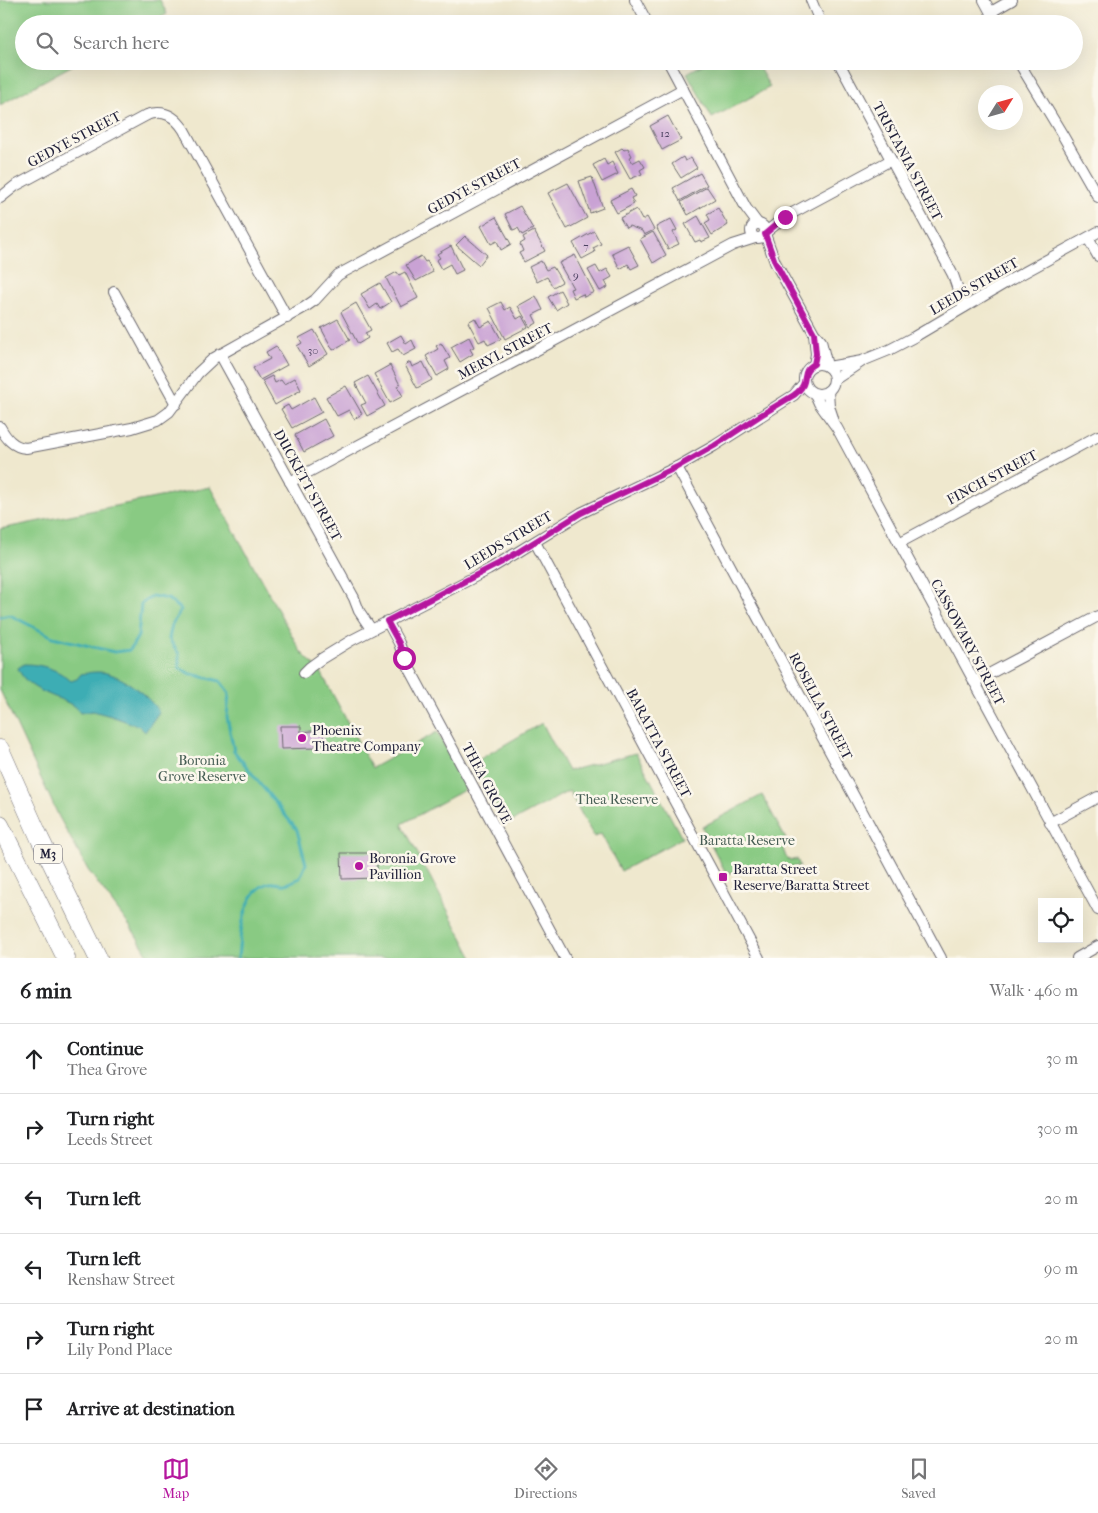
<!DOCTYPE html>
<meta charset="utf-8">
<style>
body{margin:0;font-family:"IM FELL French Canon",serif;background:#f2f2f2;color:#202124}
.controls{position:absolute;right:15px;bottom:15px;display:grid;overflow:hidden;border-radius:0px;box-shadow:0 5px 20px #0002}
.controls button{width:45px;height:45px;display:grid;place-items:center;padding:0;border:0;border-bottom:1px solid #e0e0e0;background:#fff;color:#202124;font:25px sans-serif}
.compass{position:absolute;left:978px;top:85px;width:45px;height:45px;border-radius:50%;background:#fff;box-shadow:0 5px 20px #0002;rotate:53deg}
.stop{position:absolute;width:15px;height:15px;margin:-11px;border:4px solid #b5179e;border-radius:50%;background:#fff}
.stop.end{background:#b5179e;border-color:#fff;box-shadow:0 1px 5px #0008}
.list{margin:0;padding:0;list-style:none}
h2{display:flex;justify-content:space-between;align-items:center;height:65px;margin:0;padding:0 20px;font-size:21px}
h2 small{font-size:16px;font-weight:400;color:#757577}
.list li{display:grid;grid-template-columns:32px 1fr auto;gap:15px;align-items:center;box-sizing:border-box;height:70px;padding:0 20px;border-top:1px solid #e0e0e0}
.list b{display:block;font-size:19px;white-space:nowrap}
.list p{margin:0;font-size:16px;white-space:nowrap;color:#757577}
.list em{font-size:16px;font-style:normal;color:#757577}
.icon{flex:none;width:28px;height:28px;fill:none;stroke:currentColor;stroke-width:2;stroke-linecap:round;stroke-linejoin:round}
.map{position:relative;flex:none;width:1098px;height:958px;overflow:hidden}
.search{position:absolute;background:#fff;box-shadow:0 5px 20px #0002;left:15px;right:15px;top:15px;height:55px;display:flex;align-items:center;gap:12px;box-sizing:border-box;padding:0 18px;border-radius:28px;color:#757577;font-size:19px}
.sheet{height:485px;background:#fff}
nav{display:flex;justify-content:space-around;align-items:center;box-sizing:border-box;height:70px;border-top:1px solid #e0e0e0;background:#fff;font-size:14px;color:#757577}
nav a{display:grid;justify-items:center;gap:2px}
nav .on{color:#b5179e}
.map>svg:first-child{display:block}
</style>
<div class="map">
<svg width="1098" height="958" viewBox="0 0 1098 958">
<rect width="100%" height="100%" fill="#fbf7ec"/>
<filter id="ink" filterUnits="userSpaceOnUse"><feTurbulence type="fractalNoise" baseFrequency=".02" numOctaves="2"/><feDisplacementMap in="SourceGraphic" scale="10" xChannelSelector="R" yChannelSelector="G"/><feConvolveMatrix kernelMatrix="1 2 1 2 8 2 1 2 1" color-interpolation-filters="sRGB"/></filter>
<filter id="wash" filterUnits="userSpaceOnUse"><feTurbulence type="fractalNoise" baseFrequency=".0096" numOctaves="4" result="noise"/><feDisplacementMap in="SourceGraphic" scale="20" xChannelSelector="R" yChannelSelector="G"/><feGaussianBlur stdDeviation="1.12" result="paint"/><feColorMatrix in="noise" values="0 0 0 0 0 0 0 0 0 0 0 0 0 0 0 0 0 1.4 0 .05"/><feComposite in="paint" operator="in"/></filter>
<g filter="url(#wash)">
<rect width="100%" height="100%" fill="#efe8ce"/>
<!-- green -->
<g fill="#89ca83" stroke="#56765f">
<polygon points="0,0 160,0 167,14 149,24 24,24 24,61 80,61 0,105"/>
<polygon points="709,61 755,61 770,87 712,118 687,73"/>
<polygon points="210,487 301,652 321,672 372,768 437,732 468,788 402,824 473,958 150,958 134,932 88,870 59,817 0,690 0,529"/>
<polygon points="542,723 568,771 636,753 682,838 621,871 601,834 594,837 569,791 507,824 473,763"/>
<polygon points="762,795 788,843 783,849 786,857 789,860 797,859 800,866 726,873 702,827"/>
</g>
<!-- water -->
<path fill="#3cadb4" stroke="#2f6878" d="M24,664C41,664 58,669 71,681L77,679L81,674C86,673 91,672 97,672C118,671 148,695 159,712L145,732L139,726L111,716L93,711L80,713C78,710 75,707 72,705C53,694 27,691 18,668Z"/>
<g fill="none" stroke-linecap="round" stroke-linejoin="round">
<!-- stream -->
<path stroke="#3cadb4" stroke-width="3" d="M0,617L10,615L53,637L114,652L130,650L138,636L141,604L152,596L168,599L181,610L172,624L169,639L179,654V668L191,674L220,681L229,693L227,717L234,751L297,830L306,864L300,878C295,880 290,883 285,884C280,885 275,882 270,883C243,889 240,936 238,958"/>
</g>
<g id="blocks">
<!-- building -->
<g fill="#c9a2d4">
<polygon points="668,116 681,140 662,150 650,126"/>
<polygon points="622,148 624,150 628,148 632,156 629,158 632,163 640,159 645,167 640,170 642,174 630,179 615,152"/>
<polygon points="683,157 685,161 691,158 697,168 681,178 672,164"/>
<polygon points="604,159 607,165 612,162 618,174 602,182 593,165"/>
<polygon points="700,173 707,185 680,201 673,188"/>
<polygon points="592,177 603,208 590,213 579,181"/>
<polygon points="568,183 587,218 567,229 548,193"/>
<polygon points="707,187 715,199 688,215 681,202"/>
<polygon points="631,189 635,196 631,198 634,204 617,213 610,200"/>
<polygon points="520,206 533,229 522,235 518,228 513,230 505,214"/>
<polygon points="718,208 728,225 712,235 705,223 710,220 707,214"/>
<polygon points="636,209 642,220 647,217 654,230 644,235 642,231 629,226 626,228 620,218"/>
<polygon points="698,216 710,238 701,242 700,240 695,242 685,224"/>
<polygon points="496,217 511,244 501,250 497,241 491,244 481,226"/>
<polygon points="671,219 677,230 673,232 679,244 668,249 656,227"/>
<polygon points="534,231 545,251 524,262 519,253 523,251 520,244 525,241 523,237"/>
<polygon points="594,231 601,244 593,248 595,252 582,259 573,243"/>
<polygon points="653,232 666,255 653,263 640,239"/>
<polygon points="465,236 487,255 479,265 456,245"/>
<polygon points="628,245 639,265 631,269 628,264 620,269 612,253"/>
<polygon points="451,246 463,270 455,274 450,264 441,269 436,260 440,258 437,254"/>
<polygon points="575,255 594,292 584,297 583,294 574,298 570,289 573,288 559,263"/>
<polygon points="421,256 425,262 427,261 433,272 416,281 406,265"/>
<polygon points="541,261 546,270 553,267 562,282 553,287 547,277 537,282 529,267"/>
<polygon points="596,266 600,273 607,269 612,277 605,281 608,287 600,291 588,270"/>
<polygon points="397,272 399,275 405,272 418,298 401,307 386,278"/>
<polygon points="380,283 391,302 380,309 377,304 370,309 361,294"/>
<polygon points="560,290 567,303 556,310 548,297"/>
<polygon points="536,296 543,310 533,315 537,323 530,327 518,306"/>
<polygon points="501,302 505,310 510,307 517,319 522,316 528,327 505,339 489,308"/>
<polygon points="356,303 371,330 365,333 368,338 358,344 341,312"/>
<polygon points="475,318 480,327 491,321 501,339 488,345 485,339 479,342 468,322"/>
<polygon points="338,319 350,340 333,350 321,328"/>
<polygon points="314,330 328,354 309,366 297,346 302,343 299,338"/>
<polygon points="401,335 406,344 412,340 416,349 403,356 398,349 392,352 387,343"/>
<polygon points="469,337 474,347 470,349 473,354 460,362 451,347"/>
<polygon points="441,343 450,358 445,361 449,369 437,376 426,356 438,349 436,346"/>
<polygon points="276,346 287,365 260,380 253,368 270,359 266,352"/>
<polygon points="410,362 412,367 423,362 432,380 417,388 405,365"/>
<polygon points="390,365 400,385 397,386 403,396 390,403 374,374"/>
<polygon points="272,376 275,383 281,380 284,384 295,378 301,390 275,405 262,381"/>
<polygon points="368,376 385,406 367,416 361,405 366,403 355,383"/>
<polygon points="346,386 362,414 354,419 349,410 337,416 326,397"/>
<polygon points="314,397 322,412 292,428 281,409 288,405 291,410"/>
<polygon points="324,419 333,436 304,452 295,435"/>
<polygon points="280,726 301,726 301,732 323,730 323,744 316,744 316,748 281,749"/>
<polygon points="341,853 377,853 377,878 342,879"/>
</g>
</g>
</g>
<g filter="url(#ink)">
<use href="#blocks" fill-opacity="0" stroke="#6a676e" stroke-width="1"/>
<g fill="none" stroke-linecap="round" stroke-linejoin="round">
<!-- street casing -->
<g stroke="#6a676e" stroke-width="12">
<g id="street">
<polyline points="635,0 648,24"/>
<polyline points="811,0 821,24"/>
<polyline points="984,0 997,24"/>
<polyline points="991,12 1012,0"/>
<polyline points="668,61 746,208 758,224"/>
<polyline points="838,61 953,275 964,307"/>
<polyline points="1018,61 1062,134 1098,197"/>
<path d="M0,198L15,186L147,115C164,109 175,116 184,130L287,318"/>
<circle cx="758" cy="231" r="7"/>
<polyline points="765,233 785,217 891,160"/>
<polyline points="765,234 775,262 814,333 821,341 827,366"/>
<polyline points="1088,238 1098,256"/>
<polyline points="114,292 176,404"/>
<polyline points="220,354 354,598 359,611 371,629"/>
<circle cx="819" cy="379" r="15"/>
<polyline points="814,365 816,354 814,334"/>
<polyline points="828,367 862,361 889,350 914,337 1012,279 1098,232"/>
<polyline points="834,380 861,362"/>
<polyline points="828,391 829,406 833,418"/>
<polyline points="815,394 819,403 837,428 1098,910"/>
<path d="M0,427C6,438 13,447 26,448L132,428L158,420L169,412L198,373L214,358L305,307L315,300L338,275L683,89"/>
<polyline points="677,467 941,958"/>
<polyline points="290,482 733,245 755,238"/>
<polyline points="535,542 759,958"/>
<polyline points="899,543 1098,436"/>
<polyline points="387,621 399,643 404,658 565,958"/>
<polyline points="304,673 310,667 321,659 352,640 488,570 518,552 581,513 677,467 714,446 794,395 804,383"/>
<polyline points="974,682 1098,616"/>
<polyline points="1050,823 1098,797"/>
<polyline points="1077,958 1098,946"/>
</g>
</g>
<!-- highway casing -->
<g stroke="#6a676e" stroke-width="19">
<g id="highway">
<polyline points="0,749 40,839 98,958"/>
<polyline points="0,825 66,958"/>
</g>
</g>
<!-- street -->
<use href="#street" stroke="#fff" stroke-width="10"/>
<!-- highway -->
<use href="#highway" stroke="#fff" stroke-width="18"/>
</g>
</g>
<g fill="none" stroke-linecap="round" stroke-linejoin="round" filter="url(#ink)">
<!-- route -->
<path stroke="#b5179e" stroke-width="6" d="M404,658L399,643L387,621L502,562L581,513L677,467L714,446L761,415L794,395C798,392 803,387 804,382C806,373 805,369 814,364L816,354L814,333L775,262L765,234L785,217"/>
</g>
<!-- markers -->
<g fill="#b5179e" stroke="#fbf7ec" stroke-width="2">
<circle cx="302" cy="738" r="5"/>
<circle cx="359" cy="866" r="5"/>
<rect x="718" y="872" width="10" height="10" rx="2.5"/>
</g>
<g text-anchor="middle" stroke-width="5" stroke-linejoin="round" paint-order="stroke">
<!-- number labels -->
<g font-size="11" fill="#4c4261">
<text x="665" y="137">12</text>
<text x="586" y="250">7</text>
<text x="576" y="279">9</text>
<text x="313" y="354">30</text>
</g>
<!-- shield labels -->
<rect fill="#fbf7ec" stroke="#636270" stroke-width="1" x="34" y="844.5" width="28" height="19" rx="4"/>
<g font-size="12" font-weight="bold" fill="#22223b">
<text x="48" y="858">M3</text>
</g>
<!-- street labels -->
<g font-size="14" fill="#22223b" stroke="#fbf7ec">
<text transform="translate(74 139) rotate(-28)" y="5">GEDYE STREET</text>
<text transform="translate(908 161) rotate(62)" y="5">TRISTANIA STREET</text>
<text transform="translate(474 186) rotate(-28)" y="5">GEDYE STREET</text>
<text transform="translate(974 286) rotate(-30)" y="5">LEEDS STREET</text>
<text transform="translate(505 351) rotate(-28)" y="5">MERYL STREET</text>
<text transform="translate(992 477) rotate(-28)" y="5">FINCH STREET</text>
<text transform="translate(308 485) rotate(61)" y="5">DUCKETT STREET</text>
<text transform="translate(508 540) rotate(-31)" y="5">LEEDS STREET</text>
<text transform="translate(968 642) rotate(62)" y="5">CASSOWARY STREET</text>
<text transform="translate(821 706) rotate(62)" y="5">ROSELLA STREET</text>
<text transform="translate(659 743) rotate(62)" y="5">BARATTA STREET</text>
<text transform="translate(487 783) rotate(62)" y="5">THEA GROVE</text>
</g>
<!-- poi labels -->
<g font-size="14" fill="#22223b" stroke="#fbf7ec" text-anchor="start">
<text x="312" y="735">Phoenix<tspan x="312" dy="16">Theatre Company</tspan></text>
<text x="369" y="863">Boronia Grove<tspan x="369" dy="16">Pavillion</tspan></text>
<text x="733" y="874">Baratta Street<tspan x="733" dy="16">Reserve/Baratta Street</tspan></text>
</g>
<!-- park labels -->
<g font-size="14" fill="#465d54" stroke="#fbf7ec">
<text x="202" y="765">Boronia<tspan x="202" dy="16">Grove Reserve</tspan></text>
<text x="617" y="804">Thea Reserve</text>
<text x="747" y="845">Baratta Reserve</text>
</g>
</g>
</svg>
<div class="controls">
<button><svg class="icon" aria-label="locate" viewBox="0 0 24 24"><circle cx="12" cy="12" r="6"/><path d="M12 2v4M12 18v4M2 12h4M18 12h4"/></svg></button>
</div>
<svg class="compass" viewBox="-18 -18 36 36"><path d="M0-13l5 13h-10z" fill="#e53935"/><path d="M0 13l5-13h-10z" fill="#757577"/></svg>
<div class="stop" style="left:404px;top:658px"></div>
<div class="stop end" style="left:785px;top:217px"></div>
<div class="search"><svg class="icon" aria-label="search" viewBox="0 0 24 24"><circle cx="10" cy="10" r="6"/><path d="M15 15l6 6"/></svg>Search here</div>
</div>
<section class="sheet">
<h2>6 min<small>Walk · 460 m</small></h2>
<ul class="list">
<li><svg class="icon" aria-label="ahead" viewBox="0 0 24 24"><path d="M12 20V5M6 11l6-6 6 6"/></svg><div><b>Continue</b><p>Thea Grove</p></div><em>30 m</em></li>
<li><svg class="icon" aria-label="right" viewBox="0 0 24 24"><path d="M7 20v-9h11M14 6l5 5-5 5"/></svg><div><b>Turn right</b><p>Leeds Street</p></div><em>300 m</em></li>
<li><svg class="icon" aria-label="left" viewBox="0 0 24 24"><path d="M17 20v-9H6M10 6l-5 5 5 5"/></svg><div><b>Turn left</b></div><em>20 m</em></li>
<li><svg class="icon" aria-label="left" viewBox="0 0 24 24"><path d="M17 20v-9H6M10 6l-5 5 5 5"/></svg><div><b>Turn left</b><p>Renshaw Street</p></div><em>90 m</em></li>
<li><svg class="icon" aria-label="right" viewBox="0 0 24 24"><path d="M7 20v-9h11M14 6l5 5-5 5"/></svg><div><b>Turn right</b><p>Lily Pond Place</p></div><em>20 m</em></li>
<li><svg class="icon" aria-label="arrive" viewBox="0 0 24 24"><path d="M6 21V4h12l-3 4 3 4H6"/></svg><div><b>Arrive at destination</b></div></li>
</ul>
</section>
<nav>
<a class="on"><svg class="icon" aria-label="map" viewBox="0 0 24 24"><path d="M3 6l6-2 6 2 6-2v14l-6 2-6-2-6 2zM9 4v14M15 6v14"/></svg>Map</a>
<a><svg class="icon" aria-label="directions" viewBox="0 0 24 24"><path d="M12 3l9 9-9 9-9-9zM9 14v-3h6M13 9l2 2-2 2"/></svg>Directions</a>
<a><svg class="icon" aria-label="saved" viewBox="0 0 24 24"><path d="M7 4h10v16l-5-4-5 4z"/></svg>Saved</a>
</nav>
